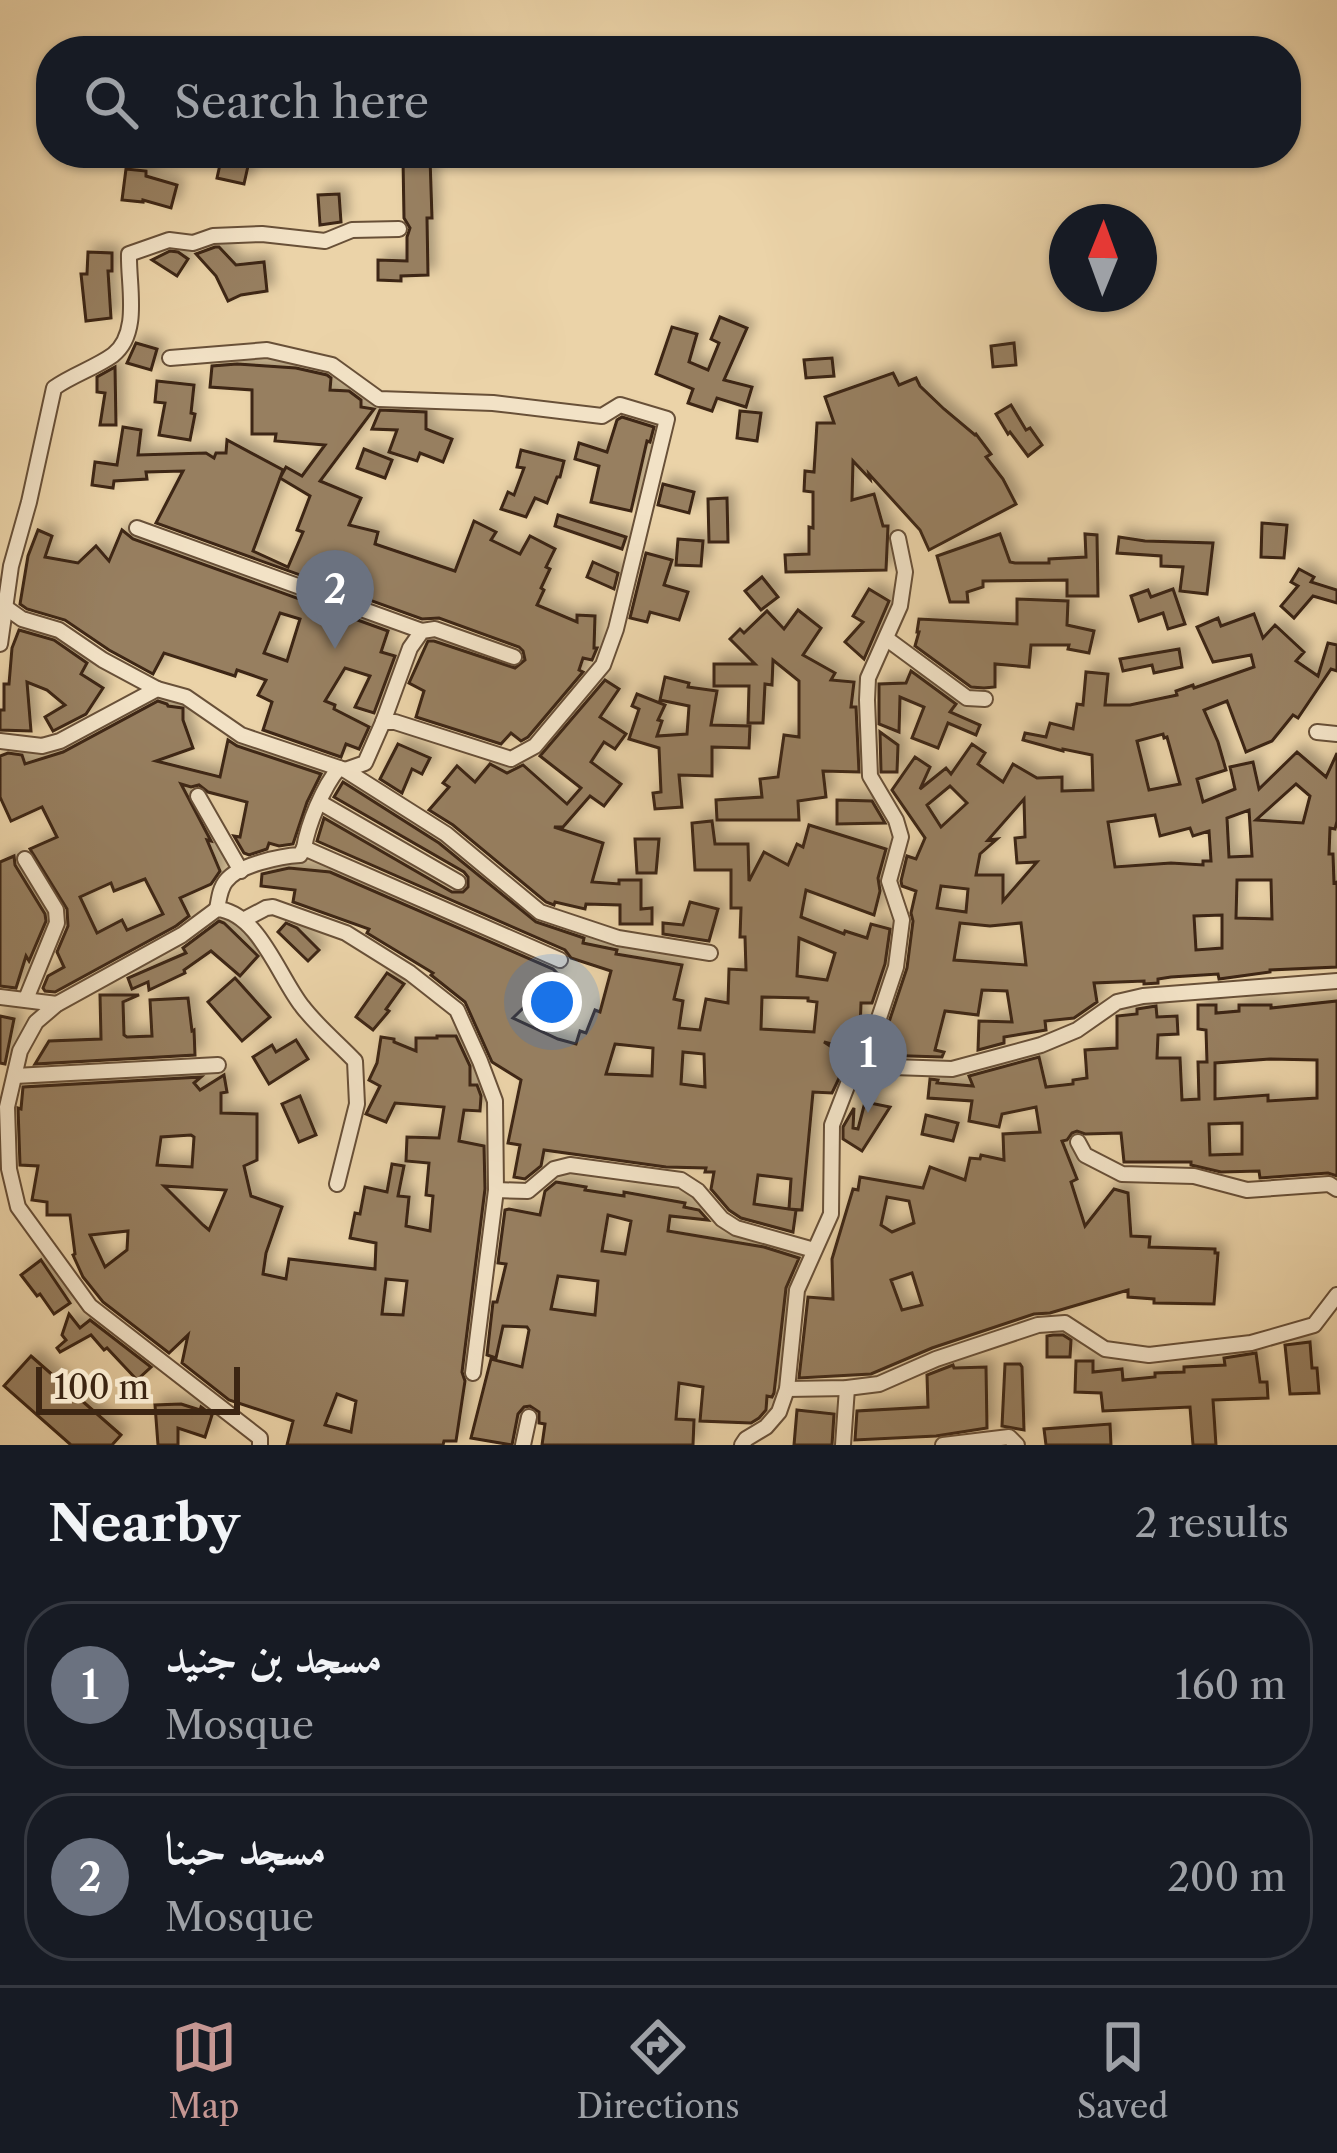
<!DOCTYPE html>
<meta charset="utf-8">
<style>
body{margin:0;font-family:"Libre Caslon Text",Amiri,serif;background:#20242c;color:#f1f3f6}
.compass{position:absolute;left:1049px;top:204px;width:108px;height:108px;border-radius:50%;background:#171b24;box-shadow:0 3px 9px #0004;rotate:1deg}
.scale{position:absolute;left:36px;bottom:30px;width:204px;box-sizing:border-box;padding-left:12px;border:6px solid #3c2512;border-top:0;font-size:33px;line-height:42px;white-space:nowrap;color:#3c2512;-webkit-text-stroke:9px #f2e2c6;paint-order:stroke}
.you{position:absolute;left:552px;top:1002px;width:42px;height:42px;margin:-30px;border:9px solid #fff;border-radius:50%;background:#1a73e8;box-shadow:0 0 0 18px #1a73e833}
.badge{display:grid;place-items:center;width:78px;height:78px;border-radius:50%;background:#c59692;color:#fff;font-size:39px;font-weight:700}
.pin{position:absolute;translate:-50% -99px;filter:drop-shadow(0 3px 6px #0008)}
.pin::after{content:'';position:absolute;top:63px;width:42px;height:36px;background:inherit;clip-path:polygon(0 0,100% 0,50% 100%)}
.list{margin:0;padding:0;list-style:none}
h2{display:flex;justify-content:space-between;align-items:center;height:156px;margin:0;padding:0 48px;font-size:51px}
h2 small{font-size:39px;font-weight:400;color:#9ea1a6}
.list li{display:grid;grid-template-columns:78px 1fr auto;gap:36px;align-items:center;box-sizing:border-box;height:168px;margin:0 24px 24px;padding:0 24px;border:3px solid #363941;border-radius:48px}
.list b{display:block;font-size:45px;white-space:nowrap}
.list p{margin:0;font-size:39px;white-space:nowrap;color:#9ea1a6}
.list em{font-size:39px;font-style:normal;color:#9ea1a6}
.icon{flex:none;width:66px;height:66px;fill:none;stroke:currentColor;stroke-width:2;stroke-linecap:round;stroke-linejoin:round}
.map{position:relative;flex:none;width:1337px;height:1445px;overflow:hidden}
.search{position:absolute;background:#171b24;box-shadow:0 3px 9px #0004;left:36px;right:36px;top:36px;height:132px;display:flex;align-items:center;gap:30px;box-sizing:border-box;padding:0 42px;border-radius:48px;color:#9ea1a6;font-size:45px}
.sheet{height:540px;background:#171b24}
nav{display:flex;justify-content:space-around;align-items:center;box-sizing:border-box;height:168px;border-top:3px solid #363941;background:#171b24;font-size:33px;color:#9ea1a6}
nav a{display:grid;justify-items:center;gap:6px}
nav .on{color:#c59692}
.map>svg:first-child{display:block}
</style>
<div class="map">
<svg width="1337" height="1445" viewBox="0 0 1337 1445">
<defs>
<filter id="shadow"><feDropShadow dx="7" dy="-7" stdDeviation="6" flood-color="#0004"/></filter>
</defs>
<rect width="100%" height="100%" fill="#ebd3a8"/>
<filter id="stains"><feTurbulence type="fractalNoise" baseFrequency=".00167" numOctaves="4"/><feColorMatrix values="0 0 0 0 .2 0 0 0 0 .09 0 0 0 0 .02 0 0 0 .5 -.17"/></filter>
<radialGradient id="worn" r=".72"><stop offset=".6" stop-color="#630" stop-opacity="0"/><stop offset="1" stop-color="#630" stop-opacity=".3"/></radialGradient>
<!-- building -->
<g fill="#977f60" stroke="#3c2512" stroke-width="3" fill-rule="evenodd" filter="url(#shadow)">
<polygon points="430,158 432,218 427,218 428,275 401,276 401,281 378,280 378,260 407,261 407,237 410,228 404,218 403,159"/>
<polygon points="221,160 248,166 244,184 217,178"/>
<polygon points="126,169 146,171 146,176 177,185 171,208 143,200 143,202 122,200"/>
<polygon points="339,194 341,222 320,225 318,195"/>
<polygon points="215,247 219,247 236,265 264,262 267,291 241,295 228,301 216,276 196,254"/>
<polygon points="170,251 178,252 188,259 177,276 152,260"/>
<polygon points="88,252 112,253 112,271 108,271 111,318 86,321 81,274 87,274"/>
<polygon points="720,317 747,328 724,380 752,387 746,407 717,398 712,411 688,403 693,389 656,374 672,327 697,334 689,362 708,370 719,343 711,339"/>
<polygon points="136,343 157,349 151,370 127,363"/>
<polygon points="1014,343 1016,365 993,367 991,346"/>
<polygon points="832,358 834,376 806,378 804,360"/>
<polygon points="237,364 296,368 327,375 331,378 330,390 349,391 361,400 361,407 374,409 320,481 361,498 349,525 378,532 375,544 455,571 474,521 496,532 491,540 520,554 530,536 555,549 546,567 550,569 541,588 544,590 537,605 577,622 577,615 595,616 594,648 597,648 592,660 583,658 579,670 583,672 528,737 521,741 511,733 501,744 416,717 424,691 409,683 428,641 434,641 515,668 525,660 523,651 519,647 439,618 422,619 156,523 183,471 146,472 147,479 114,481 113,488 92,485 95,462 117,465 123,427 141,430 138,455 206,453 214,458 216,453 226,453 227,440 283,470 253,551 288,567 303,532 297,530 310,496 280,478 286,467 302,476 325,445 275,441 276,434 252,434 252,390 210,387 212,366"/>
<polygon points="115,367 116,425 100,425 105,393 97,392 97,377"/>
<polygon points="893,373 899,385 916,378 920,386 944,409 975,435 976,434 991,454 986,457 1003,479 1016,504 929,550 920,530 869,474 870,479 853,461 852,500 874,494 883,526 888,526 886,570 786,572 785,555 809,554 809,527 813,528 813,492 804,491 805,471 814,472 817,423 834,423 825,397"/>
<polygon points="157,381 194,385 191,413 195,414 190,440 159,435 165,403 155,402"/>
<polygon points="1011,405 1026,430 1030,428 1042,445 1028,456 1010,432 1008,434 996,414"/>
<polygon points="380,410 426,412 426,429 452,439 443,462 420,453 417,461 389,452 397,430 372,429"/>
<polygon points="740,411 761,413 757,441 737,438"/>
<polygon points="622,417 654,427 650,442 647,441 631,511 591,502 599,466 575,459 579,443 607,452 617,420"/>
<polygon points="364,449 392,460 385,478 357,468"/>
<polygon points="521,450 564,461 560,477 557,477 547,503 535,498 526,517 501,509 508,492 514,495 524,468 517,467"/>
<polygon points="663,484 694,492 689,513 658,505"/>
<polygon points="727,498 728,542 709,542 708,499"/>
<polygon points="558,515 626,537 622,549 555,526"/>
<polygon points="1262,523 1287,525 1284,558 1261,557"/>
<path d="M38,530L52,536L45,557L78,563L96,546L109,561L122,530L133,539L388,631L381,652L395,656L374,713L355,707L370,676L345,668L325,701L335,705L334,709L369,727L359,749L346,744L341,757L263,730L272,702L258,695L266,680L237,670L235,676L164,653L153,674L109,650L65,620L27,609L20,604L28,556ZM280,613L300,619L287,661L264,653Z"/>
<polygon points="1000,534 1010,562 1015,563 1049,563 1049,559 1086,557 1085,534 1097,535 1098,596 1067,596 1067,580 983,581 983,587 967,592 968,602 950,602 937,556"/>
<polygon points="1119,537 1145,541 1213,543 1207,594 1180,591 1183,567 1161,566 1161,556 1117,553"/>
<polygon points="678,539 703,541 701,566 676,565"/>
<polygon points="646,553 672,560 664,585 688,592 679,620 650,612 647,622 630,618"/>
<polygon points="593,562 618,573 614,589 587,577"/>
<polygon points="1299,569 1314,577 1311,582 1337,590 1337,603 1313,596 1294,618 1281,606 1298,586 1291,582"/>
<polygon points="762,577 778,597 761,610 745,591"/>
<polygon points="869,589 889,601 864,659 845,642 863,622 853,616"/>
<polygon points="1173,589 1185,624 1168,629 1163,613 1139,621 1131,596 1148,590 1151,597"/>
<polygon points="1017,599 1068,601 1067,625 1094,631 1089,653 1068,649 1069,645 1031,645 1029,667 995,664 995,687 984,688 971,687 915,646 919,632 917,632 919,619 1017,624"/>
<polygon points="798,610 821,628 803,655 835,673 831,680 854,682 851,707 856,707 859,772 823,771 826,797 798,801 799,820 717,820 716,800 762,797 760,779 778,777 784,735 799,737 799,681 773,660 772,685 765,684 763,723 748,723 749,686 714,686 714,664 755,664 730,639 740,629 744,633 767,611 784,629"/>
<path d="M1254,614L1263,638L1275,625L1304,652L1296,661L1318,676L1328,643L1337,645V671L1331,669L1298,718L1293,715L1272,741L1246,752L1227,701L1204,710L1218,742L1226,770L1197,779L1203,802L1235,789L1230,767L1253,762L1259,789L1297,752L1326,777L1337,753V821L1335,829L1330,828L1329,854H1333L1334,883L1337,882V967L1270,970V972L1219,979L1218,974L1171,977L1158,979V983L1144,984V981L1094,983L1097,1002L1074,1018L1045,1021L1046,1030L1004,1037V1043L978,1050L979,1021L1012,1022L1007,991L982,990L978,1015L945,1011L935,1050L944,1052L942,1057L878,1055L907,968L913,921L911,913L916,891L902,886L901,881L907,856L916,859L925,838L892,790L915,757L930,767L920,789L946,768L951,774L972,744L985,753L978,764L1003,782L1013,764L1037,778L1062,777V791L1093,790L1092,755L1063,749V751L1023,740L1025,733L1046,737L1050,723L1073,729L1077,704L1083,705L1086,672L1108,674L1105,705H1130L1177,695L1176,691L1193,685L1194,688L1254,667L1251,655L1213,662L1197,627L1218,618L1221,626ZM1163,734L1164,738L1167,737L1180,784L1149,790L1137,741ZM1296,784L1310,796L1303,823L1256,820ZM950,786L967,803L941,827L927,805ZM1024,799L1025,837L1015,838L1017,863L1037,862L1003,901V875H976L980,854L997,839L988,840ZM1249,810L1252,856L1229,857L1227,818ZM1155,815L1160,836L1190,828L1193,836L1209,831L1211,861H1203V865L1171,863L1115,867L1108,822ZM1237,880H1271L1272,919L1236,918ZM941,886L968,889L966,912L937,908ZM1222,915V948L1196,950L1194,916ZM960,923L990,926L1021,923L1026,965L954,960Z"/>
<polygon points="19,630 54,640 87,663 81,674 103,688 86,714 53,731 45,717 65,705 47,690 27,682 31,731 0,730 0,710 4,710 4,684 9,684 12,648"/>
<polygon points="1179,649 1182,667 1154,673 1152,665 1123,671 1120,659"/>
<polygon points="911,671 956,704 950,712 980,725 976,735 948,723 938,748 912,738 924,707 900,697 899,732 879,724 879,684 906,683"/>
<polygon points="665,677 689,683 688,687 717,691 711,725 750,726 749,748 712,747 712,776 679,775 682,807 655,809 653,793 661,792 659,748 629,739 639,709 632,706 637,694 665,705 658,720 662,721 657,736 687,734 689,706 660,700"/>
<polygon points="605,680 619,689 600,717 626,734 615,749 604,742 591,762 621,784 604,806 590,796 563,827 554,827 603,843 592,882 619,884 619,880 641,880 641,909 652,908 652,924 620,924 620,905 586,904 585,909 555,902 554,905 546,902 453,825 429,810 449,787 443,783 457,766 475,782 490,764 507,773 523,765 567,804 581,788 540,756"/>
<path d="M158,701L167,704L168,706L183,708V720L193,748L156,761L220,777L228,740L237,746L321,774L307,802L293,844L279,846L269,843L267,849L249,855L244,853L234,836L240,837L247,802L208,792L199,785L191,787L181,784L211,841L207,840L220,871L211,884L180,898L189,916L176,926L55,992L45,991L43,988L48,976L64,967L57,952L68,926L67,909L30,849L57,837L42,807L11,821L0,797V756L8,753L22,755L25,764L63,752ZM145,879L163,914L127,930L122,920L97,933L80,897L111,883L114,891Z"/>
<polygon points="880,732 898,745 897,772 881,772"/>
<polygon points="398,744 430,758 422,774 412,769 402,793 380,779"/>
<path d="M343,782L439,843L536,922L584,938L583,943L617,950L616,954L682,965L674,999L683,1001L679,1028L700,1030L706,999L728,1003L729,969L746,970L745,937H740L741,908H731V870H695L692,823L712,821L715,844H748L749,881L764,852L788,865L797,844L803,847L809,825L886,849L878,878L880,891L874,915L806,890L801,917L844,934L845,931L867,938L871,924L890,929L885,964L872,1003H861L860,1031H856L855,1050L824,1042L844,1055L842,1072L832,1093L813,1092L802,1210L789,1209L791,1179L758,1175L754,1204L796,1210L793,1232L741,1218L729,1210L711,1189L714,1172H705L706,1168L666,1167L544,1150L541,1166L525,1179L514,1177L520,1145L508,1143L521,1080L492,1062L465,1002L431,975L433,973L367,933L369,929L293,902L295,890L261,886L262,874L289,868L330,872L553,969L558,974L513,1018L558,1039L576,1044L580,1031L586,1033L595,1010L600,1012L611,971L571,958L565,950L317,841L324,818L452,892H463L468,887V877L464,872L334,797ZM799,938L835,953L827,980L797,976ZM762,997L808,998V1001L817,1002L814,1032L761,1029ZM615,1044L653,1048L652,1076L606,1074ZM683,1052L704,1054L705,1087L681,1084Z"/>
<polygon points="837,800 872,801 885,823 837,824"/>
<polygon points="635,839 659,839 656,873 637,873"/>
<polygon points="14,856 15,865 45,914 46,921 29,961 26,956 16,988 0,986 0,862"/>
<polygon points="690,902 718,909 709,941 663,934 663,923 683,925"/>
<polygon points="219,921 224,923 258,956 240,976 211,951 184,970 185,973 149,990 148,982 132,989 128,978 186,953 183,948"/>
<polygon points="286,923 297,928 319,950 308,961 278,932"/>
<polygon points="387,973 404,984 386,1009 389,1011 373,1030 356,1017"/>
<polygon points="235,978 270,1017 242,1041 208,1002"/>
<polygon points="100,995 139,995 123,1002 124,1035 127,1037 152,1036 150,1000 188,998 192,1031 194,1030 195,1055 35,1064 49,1041 101,1039"/>
<path d="M1337,1001V1176L1328,1173L1260,1178L1259,1171L1221,1172L1191,1165V1162H1124L1121,1133L1085,1134L1077,1131L1072,1133L1067,1140L1062,1141L1077,1179L1071,1182L1085,1226L1114,1189L1128,1193L1131,1236L1150,1237L1149,1247L1215,1249V1253H1218L1214,1304L1154,1303V1299L1128,1297V1290L1050,1313L1034,1314L932,1348L871,1374L799,1378L808,1297L833,1299L832,1259L853,1189L858,1190L860,1177L923,1188L930,1167L965,1180L970,1158L980,1159L981,1155L1004,1160L1003,1134L1040,1132L1036,1107L1002,1114L999,1127L969,1121L972,1101L928,1098L930,1079L938,1080L937,1083L973,1086L969,1076L1039,1057L1046,1087L1073,1084V1080L1087,1078L1085,1050L1117,1048V1016L1137,1014V1009L1156,1006L1157,1017L1177,1016L1178,1034L1158,1035L1157,1058H1180L1182,1100L1199,1099L1198,1062H1207L1206,1030L1198,1029V1005H1216V1013L1239,1011V1005H1271V1008ZM1270,1059L1317,1060V1098L1268,1101V1095L1215,1099V1063ZM1242,1123V1154L1210,1155L1209,1124ZM887,1197L909,1201L914,1223L892,1232L881,1225ZM912,1273L922,1305L902,1310L891,1280Z"/>
<polygon points="0,1016 14,1019 5,1064 0,1063"/>
<path d="M437,1036H456L470,1066V1085H477L481,1096L480,1111L464,1110L459,1141L484,1146L485,1189L462,1372L465,1381L456,1441H444L443,1445H287L293,1421L229,1400L182,1363L188,1335L169,1353L103,1302L83,1277L73,1255L75,1254L70,1215H47V1202L32,1200L38,1166L20,1165L18,1108L21,1109L23,1087L201,1077L194,1083L200,1090L224,1075L227,1092L221,1093V1113L257,1114V1160L244,1166L251,1196L282,1207L266,1253L263,1274L286,1279L289,1259L375,1269L376,1243L350,1238L355,1213L360,1214L365,1187L387,1192L392,1164L404,1166L398,1196L409,1197L406,1226L430,1231L433,1196L426,1195L429,1163L406,1161L407,1137L439,1138L444,1107L395,1103L386,1122L366,1114L380,1086L369,1080L377,1063L381,1037L394,1039V1042L416,1051V1038H437ZM191,1135L194,1137L192,1167L157,1165L161,1137ZM164,1186L226,1190L209,1230L203,1225ZM128,1231L127,1250L105,1267L90,1235ZM386,1279L407,1281L403,1315L382,1314ZM337,1394L356,1401L351,1432L325,1425Z"/>
<polygon points="296,1040 308,1059 269,1084 253,1057 272,1045 276,1052"/>
<polygon points="300,1096 316,1135 299,1142 282,1104"/>
<polygon points="865,1102 890,1107 862,1151 843,1139 843,1127 854,1108 853,1128 858,1129"/>
<polygon points="926,1115 958,1123 953,1141 922,1134"/>
<path d="M556,1182L586,1187L585,1190L624,1196V1192L685,1203L684,1207L699,1210L708,1220L670,1216L668,1231L764,1247L799,1258L786,1288L774,1393L772,1397L767,1396L766,1410L759,1418L751,1423L700,1421L703,1387L679,1383L676,1419L694,1420L693,1445H542L545,1424L539,1423V1412L530,1406L524,1407L518,1414L512,1445L471,1438L491,1359L522,1367L529,1330L527,1327L503,1326L496,1358L487,1355L493,1302H497L506,1264L498,1263L505,1210L509,1209L540,1215L545,1191ZM608,1215L631,1221L625,1254L602,1251ZM558,1276L598,1281L595,1315L551,1309Z"/>
<polygon points="41,1260 70,1303 54,1314 40,1294 37,1296 21,1275"/>
<polygon points="69,1314 80,1328 90,1320 151,1367 137,1380 107,1348 104,1350 91,1335 60,1352 57,1348 66,1340 62,1335"/>
<polygon points="1053,1335 1063,1335 1071,1340 1070,1357 1047,1357 1047,1336"/>
<polygon points="1310,1342 1312,1368 1317,1368 1319,1393 1290,1394 1285,1345"/>
<polygon points="1256,1353 1260,1382 1267,1382 1268,1398 1213,1400 1216,1445 1193,1445 1190,1407 1103,1411 1101,1393 1075,1392 1076,1361 1093,1361 1093,1372 1122,1369 1123,1380 1155,1377 1155,1373 1184,1372 1184,1367 1225,1365 1224,1358"/>
<polygon points="31,1356 121,1435 112,1445 71,1445 4,1386"/>
<polygon points="1005,1364 1020,1364 1022,1367 1024,1430 1002,1426"/>
<polygon points="953,1365 954,1368 986,1367 987,1428 936,1436 855,1440 857,1411 928,1407 927,1375"/>
<polygon points="181,1404 200,1410 201,1407 212,1415 205,1437 178,1428 178,1445 158,1445 155,1405"/>
<polygon points="797,1410 834,1414 832,1445 794,1445"/>
<polygon points="1110,1424 1111,1445 1046,1445 1044,1429"/>
</g>
<g fill="none" stroke-linecap="round" stroke-linejoin="round">
<!-- minor casing -->
<g stroke="#685038" stroke-width="18">
<g id="minor">
<polyline points="170,358 267,350 332,365 379,399 493,403 602,416 620,405 667,419 616,629 603,665 535,746 511,759 395,722 383,722 365,763 345,770"/>
<polyline points="137,528 422,631"/>
<polyline points="5,607 22,619 59,630 103,660 157,689"/>
<polyline points="887,639 967,698 985,699"/>
<path d="M0,644L11,566L29,502L54,388C72,375 95,368 113,355C141,333 128,285 129,254L169,240L193,243L213,236L262,234L325,241L352,230L399,229"/>
<polyline points="383,722 410,648 422,631 435,629 514,657"/>
<polyline points="1317,732 1337,734"/>
<polyline points="0,741 42,746 60,741 157,689 186,697 241,735 345,770 446,834 540,912 618,938 710,953"/>
<polyline points="198,796 241,871"/>
<polyline points="321,803 458,882"/>
<path d="M304,848C308,824 323,787 339,768"/>
<polyline points="25,859 56,910 57,923 26,999"/>
<path d="M217,909C219,899 220,888 226,881C238,865 281,856 300,855L304,848L560,960"/>
<polyline points="245,919 266,908 273,907 346,933 410,973 457,1010 480,1061 495,1101 496,1190 473,1373"/>
<polyline points="0,997 57,1004"/>
<polyline points="863,1066 896,967 902,920 889,881 901,837 896,820 870,776 867,700 868,678 900,606 905,572 898,538"/>
<polyline points="15,1076 218,1065"/>
<polyline points="1078,1142 1085,1155 1122,1174 1194,1176 1247,1190 1329,1184 1337,1189"/>
<polyline points="496,1190 528,1191 554,1169 570,1165 681,1180 698,1191 722,1219 736,1228 814,1250"/>
<polyline points="787,1389 847,1388 879,1384 936,1359 1038,1325 1065,1323 1105,1349 1149,1355 1251,1343 1314,1325 1337,1295"/>
<path d="M260,1445V1438L90,1306L18,1207L9,1169L7,1107L20,1051L36,1022L57,1004L182,935L217,909C258,912 279,977 302,1006C317,1026 338,1043 355,1061L357,1104L337,1184"/>
<polyline points="523,1445 529,1417"/>
<polyline points="742,1445 746,1439 766,1427 779,1412 787,1389 797,1290 831,1214 832,1125 849,1081 863,1066 952,1069 1041,1045 1077,1030 1117,1002 1143,996 1337,981"/>
<polyline points="843,1445 847,1388"/>
<polyline points="943,1445 1009,1437 1017,1445"/>
</g>
</g>
<!-- minor -->
<use href="#minor" stroke="#f2e2c6" stroke-width="14"/>
</g>
<rect width="100%" height="100%" filter="url(#stains)"/>
<rect width="100%" height="100%" fill="url(#worn)"/>
</svg>
<svg class="compass" viewBox="-18 -18 36 36"><path d="M0-13l5 13h-10z" fill="#e53935"/><path d="M0 13l5-13h-10z" fill="#9ea1a6"/></svg>
<div class="scale">100 m</div>
<div class="you"></div>
<div class="pin badge" style="left:868px;top:1113px;background:#6b7280">1</div>
<div class="pin badge" style="left:335px;top:649px;background:#6b7280">2</div>
<div class="search"><svg class="icon" aria-label="search" viewBox="0 0 24 24"><circle cx="10" cy="10" r="6"/><path d="M15 15l6 6"/></svg>Search here</div>
</div>
<section class="sheet">
<h2>Nearby<small>2 results</small></h2>
<ul class="list">
<li><span class="badge" style="background:#6b7280">1</span><div><b>مسجد بن جنيد</b><p>Mosque</p></div><em>160 m</em></li>
<li><span class="badge" style="background:#6b7280">2</span><div><b>مسجد حبنا</b><p>Mosque</p></div><em>200 m</em></li>
</ul>
</section>
<nav>
<a class="on"><svg class="icon" aria-label="map" viewBox="0 0 24 24"><path d="M3 6l6-2 6 2 6-2v14l-6 2-6-2-6 2zM9 4v14M15 6v14"/></svg>Map</a>
<a><svg class="icon" aria-label="directions" viewBox="0 0 24 24"><path d="M12 3l9 9-9 9-9-9zM9 14v-3h6M13 9l2 2-2 2"/></svg>Directions</a>
<a><svg class="icon" aria-label="saved" viewBox="0 0 24 24"><path d="M7 4h10v16l-5-4-5 4z"/></svg>Saved</a>
</nav>
